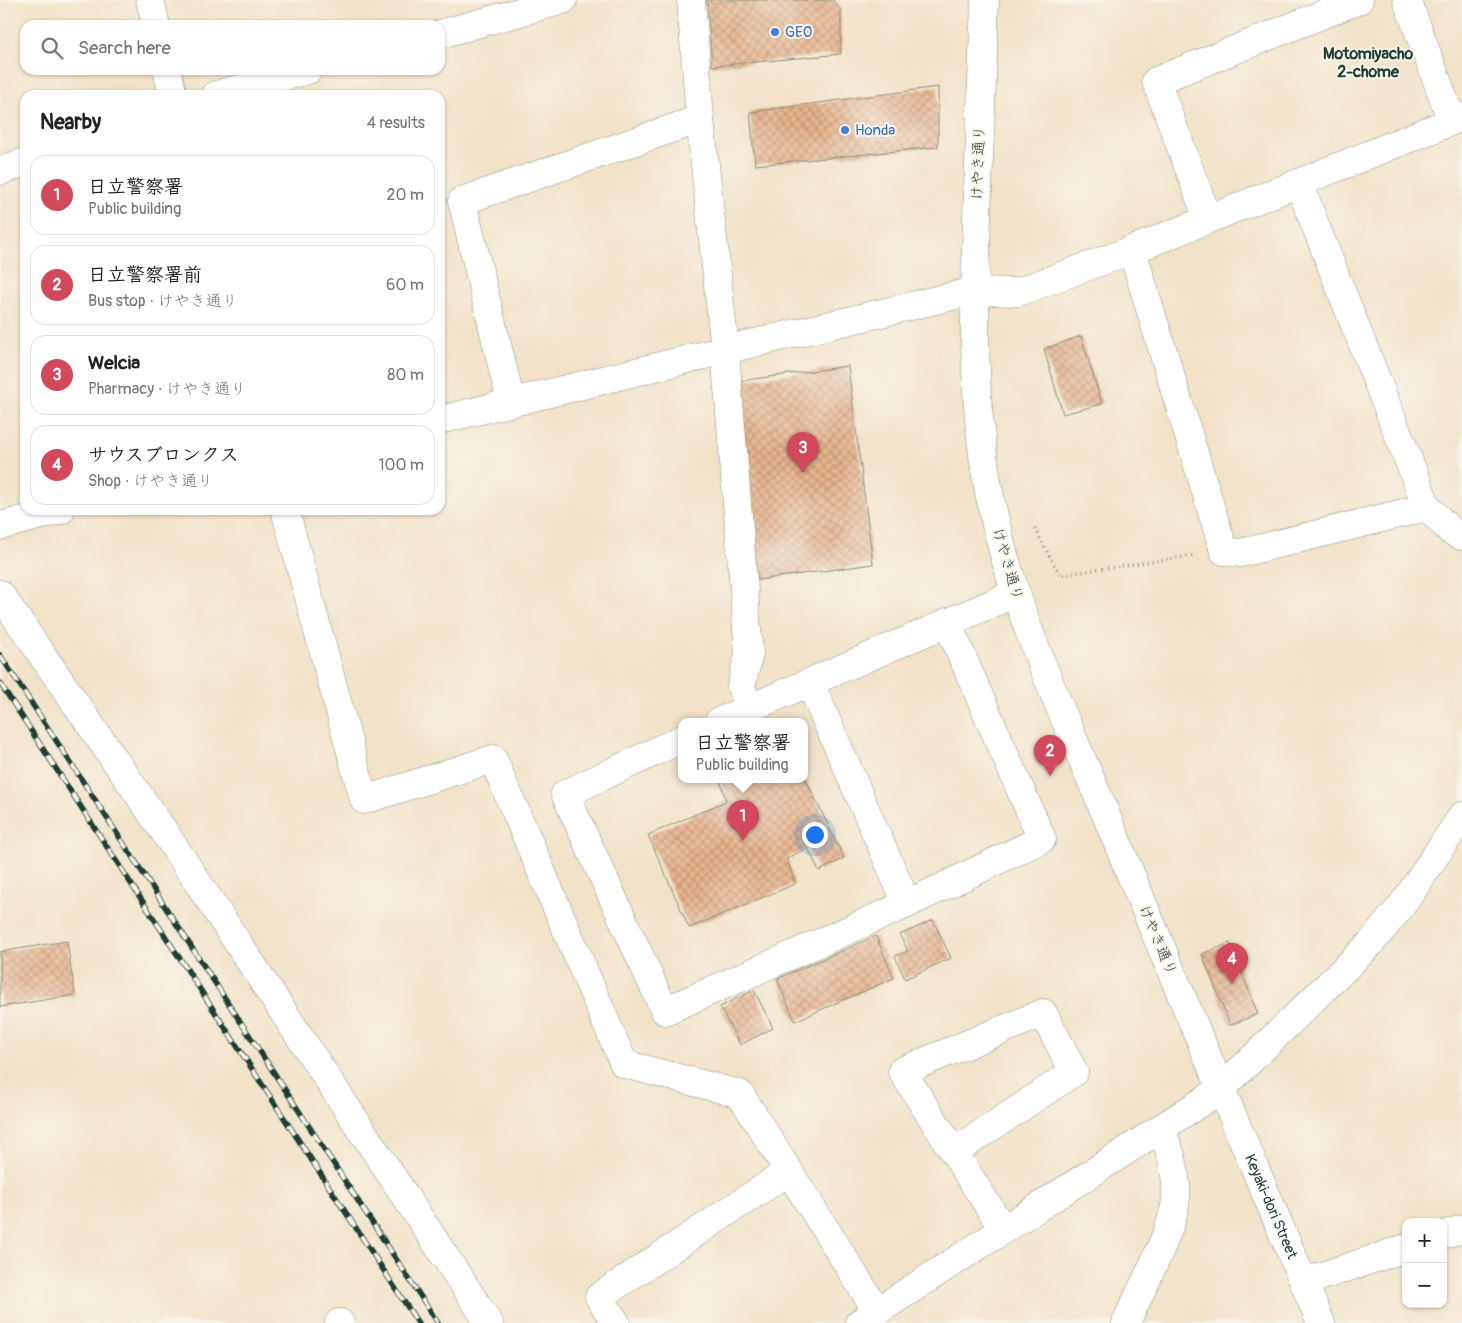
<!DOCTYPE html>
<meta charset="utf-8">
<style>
body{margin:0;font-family:Pangolin,"Klee One",sans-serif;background:#f6f6f6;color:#222}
.controls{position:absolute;right:15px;bottom:15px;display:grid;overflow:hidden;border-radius:10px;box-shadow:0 1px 4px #0004}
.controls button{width:45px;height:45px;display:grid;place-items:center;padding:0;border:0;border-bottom:1px solid #e0e0e0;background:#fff;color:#222;font:25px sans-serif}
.you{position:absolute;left:814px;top:834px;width:18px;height:18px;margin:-12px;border:4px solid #fff;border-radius:50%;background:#1a73e8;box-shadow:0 0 0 8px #1a73e833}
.badge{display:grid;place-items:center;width:32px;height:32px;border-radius:50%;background:#d1495b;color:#fff;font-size:16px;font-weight:700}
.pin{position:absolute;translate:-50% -41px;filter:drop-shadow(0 1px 2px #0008)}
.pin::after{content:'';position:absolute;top:26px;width:18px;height:15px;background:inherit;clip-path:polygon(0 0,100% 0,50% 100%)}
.popup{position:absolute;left:678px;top:718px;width:130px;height:65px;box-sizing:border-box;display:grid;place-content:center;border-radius:10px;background:#fff;filter:drop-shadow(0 1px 4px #0005);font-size:16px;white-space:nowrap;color:#767676}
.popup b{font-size:19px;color:#222}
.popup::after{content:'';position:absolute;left:50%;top:100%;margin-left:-10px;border:10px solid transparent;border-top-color:#fff}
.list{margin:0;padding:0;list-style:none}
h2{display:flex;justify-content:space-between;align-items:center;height:65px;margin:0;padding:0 20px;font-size:21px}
h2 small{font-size:16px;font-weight:400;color:#767676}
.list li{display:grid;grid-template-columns:32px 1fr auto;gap:15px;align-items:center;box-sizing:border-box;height:80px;margin:0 10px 10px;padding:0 10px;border:1px solid #e0e0e0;border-radius:15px}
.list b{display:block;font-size:19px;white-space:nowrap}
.list p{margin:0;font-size:16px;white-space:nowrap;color:#767676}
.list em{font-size:16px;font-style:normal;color:#767676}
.icon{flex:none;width:28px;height:28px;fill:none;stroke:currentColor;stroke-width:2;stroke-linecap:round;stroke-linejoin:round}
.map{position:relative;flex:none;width:1462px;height:1323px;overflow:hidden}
.search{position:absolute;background:#fff;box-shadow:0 1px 4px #0004;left:20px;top:20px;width:425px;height:55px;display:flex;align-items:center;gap:12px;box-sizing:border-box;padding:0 18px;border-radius:15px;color:#767676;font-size:19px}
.panel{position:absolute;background:#fff;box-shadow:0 1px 4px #0004;left:20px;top:90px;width:425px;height:425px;border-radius:15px}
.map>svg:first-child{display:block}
</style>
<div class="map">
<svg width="1462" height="1323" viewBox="0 0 1462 1323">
<defs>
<pattern id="building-cross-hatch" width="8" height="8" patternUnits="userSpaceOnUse" patternTransform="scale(1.25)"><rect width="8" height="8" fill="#e9b58f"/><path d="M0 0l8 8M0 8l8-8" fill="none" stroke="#bc9476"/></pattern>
</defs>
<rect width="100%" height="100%" fill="#f7f3e8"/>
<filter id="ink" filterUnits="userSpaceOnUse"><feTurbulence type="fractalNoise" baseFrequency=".02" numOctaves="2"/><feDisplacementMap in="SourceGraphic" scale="10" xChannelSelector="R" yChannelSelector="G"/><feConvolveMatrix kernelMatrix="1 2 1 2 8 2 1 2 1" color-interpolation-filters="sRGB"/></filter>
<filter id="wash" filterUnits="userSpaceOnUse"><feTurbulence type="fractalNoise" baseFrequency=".0096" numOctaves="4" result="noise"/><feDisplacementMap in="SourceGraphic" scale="20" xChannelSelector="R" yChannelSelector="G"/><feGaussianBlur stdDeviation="1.12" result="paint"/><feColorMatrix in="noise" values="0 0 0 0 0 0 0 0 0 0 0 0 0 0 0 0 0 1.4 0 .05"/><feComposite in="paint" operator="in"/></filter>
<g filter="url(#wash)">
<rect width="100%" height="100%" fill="#f2e3c8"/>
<g id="blocks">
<!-- building -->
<g fill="url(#building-cross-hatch)">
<polygon points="707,0 833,0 841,10 841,54 712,66"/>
<polygon points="938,87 938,147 755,165 750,112"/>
<polygon points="1081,336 1102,404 1063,414 1044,349"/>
<polygon points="848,366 873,564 758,580 732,382"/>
<polygon points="804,776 844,858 819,871 808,848 787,858 795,884 689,928 648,835 726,801 720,780 804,780"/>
<polygon points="933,920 951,958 905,979 895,956 908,951 900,935"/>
<polygon points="876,936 894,978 795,1021 777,979"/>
<polygon points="67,941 75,995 0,1007 0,952"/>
<polygon points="1230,943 1258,1014 1230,1025 1202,954"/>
<polygon points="754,990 773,1028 740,1045 720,1007"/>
</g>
</g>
</g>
<g filter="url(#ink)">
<use href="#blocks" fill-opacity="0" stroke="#88907e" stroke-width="1"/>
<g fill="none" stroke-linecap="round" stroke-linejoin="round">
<!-- minor casing -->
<g stroke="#88907e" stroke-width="29">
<g id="minor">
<polyline points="150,0 156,25"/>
<polyline points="691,0 700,119 725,350 749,654 741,686 749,708"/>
<path id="s1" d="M985,0C982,72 979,144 977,216C974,305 972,393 987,481C1007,598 1060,706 1106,815C1176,985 1249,1154 1321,1323"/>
<polyline points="1407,0 1452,121"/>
<polyline points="440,34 563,0"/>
<polyline points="167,70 173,95"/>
<polyline points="216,95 308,70"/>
<polyline points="0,171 25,162"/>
<polyline points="1299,184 1427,507 1451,531 1462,536"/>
<polyline points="1208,219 1156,81 1359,0"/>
<polyline points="1132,250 1224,551 1241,553 1427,507"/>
<polyline points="511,402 462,201 700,119"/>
<polyline points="440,420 725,350 974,291 1018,292 1132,250 1462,117"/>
<polyline points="285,510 364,800 493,759 624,1064 740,1094 877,1311"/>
<polyline points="0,526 61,510"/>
<polyline points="0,594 163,830 489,1323"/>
<polyline points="810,683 907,904"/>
<polyline points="718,722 1014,594"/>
<polyline points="682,739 565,794 665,1011 907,904 1042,839 947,622"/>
<polyline points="954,1152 1074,1072 1043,1013 902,1071 1003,1229"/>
<polyline points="1443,1235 1462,1229"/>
<polyline points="1304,1282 1406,1248"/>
<polyline points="339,1323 340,1323"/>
<polyline points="616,1323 599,1297 789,1171"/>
<polyline points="859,1323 1220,1090 1370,944 1403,904 1462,816"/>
<path d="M1126,1323C1139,1293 1175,1227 1176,1197C1177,1172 1171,1152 1161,1129"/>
</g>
</g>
<!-- path -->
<polyline stroke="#88907e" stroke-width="3" stroke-dasharray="1 4" stroke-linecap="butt" points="1035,529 1060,575 1196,555"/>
<!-- minor -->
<use href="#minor" stroke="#fff" stroke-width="28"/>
<!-- rail casing -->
<g stroke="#1f3d34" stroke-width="5.5">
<g id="rail">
<polyline points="0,655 438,1323"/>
<polyline points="0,683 418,1323"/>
</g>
</g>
<!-- rail -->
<use href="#rail" stroke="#f7f3e8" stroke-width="4" stroke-dasharray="11" stroke-linecap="butt"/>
</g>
</g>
<!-- markers -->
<g fill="#3f7fe0" stroke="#f7f3e8" stroke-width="2">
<circle cx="775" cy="32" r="5"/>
<circle cx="845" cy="130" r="5"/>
</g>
<g text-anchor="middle" stroke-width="4" stroke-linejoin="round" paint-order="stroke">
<!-- shop labels -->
<g font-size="15" fill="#366cbe" stroke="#f7f3e8" text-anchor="start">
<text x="785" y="37">GEO</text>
<text x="855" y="135">Honda</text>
</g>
<!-- street labels -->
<g font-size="15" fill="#1f3d34" stroke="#f7f3e8">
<text transform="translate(978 163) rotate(-88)" y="5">けやき通り</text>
<text transform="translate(1008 564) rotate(74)" y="5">けやき通り</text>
<text transform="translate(1158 940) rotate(67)" y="5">けやき通り</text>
<text dy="5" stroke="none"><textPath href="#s1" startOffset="1262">Keyaki-dori Street</textPath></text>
</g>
<!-- neighbourhood labels -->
<g font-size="16" font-weight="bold" fill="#1f3d34" stroke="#f7f3e8">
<text x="1368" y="59">Motomiyacho<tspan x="1368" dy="18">2-chome</tspan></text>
</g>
</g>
</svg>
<div class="controls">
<button>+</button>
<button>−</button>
</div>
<div class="you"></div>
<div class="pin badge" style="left:743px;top:841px">1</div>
<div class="popup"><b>日立警察署</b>Public building</div>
<div class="pin badge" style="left:1050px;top:776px">2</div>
<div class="pin badge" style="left:803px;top:473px">3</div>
<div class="pin badge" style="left:1232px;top:984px">4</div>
<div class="search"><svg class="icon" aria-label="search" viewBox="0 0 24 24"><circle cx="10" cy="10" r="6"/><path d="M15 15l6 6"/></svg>Search here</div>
<section class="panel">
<h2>Nearby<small>4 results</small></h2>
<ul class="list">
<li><span class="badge">1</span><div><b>日立警察署</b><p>Public building</p></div><em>20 m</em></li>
<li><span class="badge">2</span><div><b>日立警察署前</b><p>Bus stop · けやき通り</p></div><em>60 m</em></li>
<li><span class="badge">3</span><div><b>Welcia</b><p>Pharmacy · けやき通り</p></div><em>80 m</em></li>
<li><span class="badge">4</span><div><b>サウスブロンクス</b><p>Shop · けやき通り</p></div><em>100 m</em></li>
</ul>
</section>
</div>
